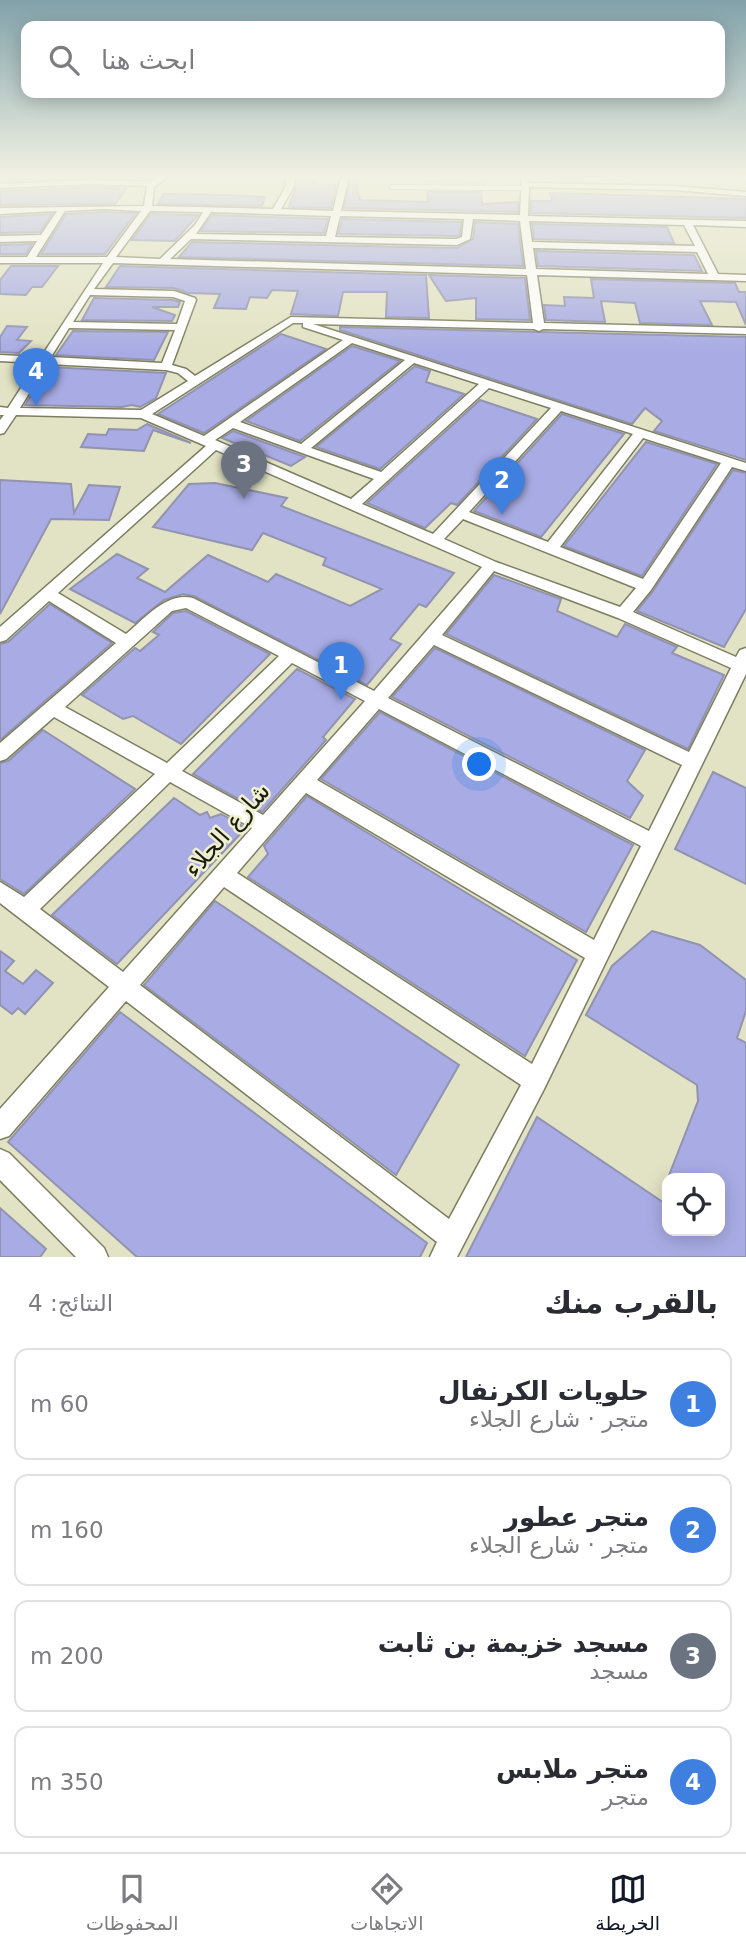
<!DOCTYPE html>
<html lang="ar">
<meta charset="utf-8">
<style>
body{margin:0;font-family:"DejaVu Sans",Vazirmatn,sans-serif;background:#f2f2f3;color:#2b2b33;direction:rtl}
.controls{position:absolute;right:21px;bottom:21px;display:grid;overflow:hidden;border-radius:14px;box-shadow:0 4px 18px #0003}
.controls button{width:63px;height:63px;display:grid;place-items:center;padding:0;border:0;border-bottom:2px solid #e1e1e2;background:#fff;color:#2b2b33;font:35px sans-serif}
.you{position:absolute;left:480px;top:765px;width:24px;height:24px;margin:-18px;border:5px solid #fff;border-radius:50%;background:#1a73e8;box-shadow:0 0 0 10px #1a73e833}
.badge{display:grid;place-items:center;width:46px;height:46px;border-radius:50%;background:#111827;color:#fff;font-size:23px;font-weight:700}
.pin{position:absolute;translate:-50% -58px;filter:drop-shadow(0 2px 4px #0008)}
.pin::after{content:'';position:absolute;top:37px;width:24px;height:21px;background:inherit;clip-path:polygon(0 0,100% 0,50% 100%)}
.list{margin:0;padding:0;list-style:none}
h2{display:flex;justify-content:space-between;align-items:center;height:91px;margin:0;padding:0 28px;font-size:30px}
h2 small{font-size:23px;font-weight:400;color:#7c7c81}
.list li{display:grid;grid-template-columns:46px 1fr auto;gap:21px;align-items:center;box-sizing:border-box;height:112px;margin:0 14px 14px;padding:0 14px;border:2px solid #e1e1e2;border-radius:14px}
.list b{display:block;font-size:26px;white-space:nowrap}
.list p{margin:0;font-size:23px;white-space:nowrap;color:#7c7c81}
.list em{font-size:23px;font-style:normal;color:#7c7c81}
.icon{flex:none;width:38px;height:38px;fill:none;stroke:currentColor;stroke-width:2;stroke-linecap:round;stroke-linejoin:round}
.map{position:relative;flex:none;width:746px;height:1257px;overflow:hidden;direction:ltr}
.search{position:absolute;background:#fff;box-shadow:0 4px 18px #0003;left:21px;right:21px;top:21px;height:77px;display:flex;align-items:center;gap:18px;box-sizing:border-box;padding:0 24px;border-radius:14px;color:#7c7c81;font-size:26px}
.sheet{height:595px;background:#fff}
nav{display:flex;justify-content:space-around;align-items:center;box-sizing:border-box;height:98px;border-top:2px solid #e1e1e2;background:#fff;font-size:19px;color:#7c7c81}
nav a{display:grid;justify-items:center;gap:4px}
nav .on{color:#111827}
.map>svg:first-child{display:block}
</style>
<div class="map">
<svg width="746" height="1257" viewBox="0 0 746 1257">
<rect width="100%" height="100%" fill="#e2e3c4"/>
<!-- building -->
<g fill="#a9ace4" stroke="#9193af" stroke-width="2">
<polygon points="5,176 136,176 134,179 93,177 3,181"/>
<polygon points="300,176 315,176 313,185 336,185 331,208 289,207"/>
<polygon points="351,176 359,176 357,187 360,200 428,202 427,192 481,192 482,204 518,202 518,212 344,208"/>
<polygon points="426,176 480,176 480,183 426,182"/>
<polygon points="93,187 127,188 115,204 0,205 0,191"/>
<polygon points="550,193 746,199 746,218 531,213 531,201 552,201"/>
<polygon points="163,194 223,195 265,197 262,206 158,204"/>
<polygon points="103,212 136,213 105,254 41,254 66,214"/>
<polygon points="52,214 40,232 0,233 0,217"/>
<polygon points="151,214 198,215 175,241 132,240"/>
<polygon points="212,215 328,219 324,233 201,231"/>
<polygon points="342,219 461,222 460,235 456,236 338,234"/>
<polygon points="475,222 518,224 523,266 179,257 192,242 457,248 473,239"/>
<polygon points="532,224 667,227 674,243 534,239"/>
<polygon points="32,244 26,254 0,254 0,245"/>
<polygon points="536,251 694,255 702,271 538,266"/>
<polygon points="11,266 58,266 42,287 32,287 26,295 0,294 0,280"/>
<polygon points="120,266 426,275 429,318 386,317 387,292 343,292 338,316 291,314 298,291 272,290 267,298 250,297 246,309 214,308 220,294 188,293 174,288 106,287"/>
<polygon points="429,275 525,278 530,320 476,319 476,298 446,301"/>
<polygon points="591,279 735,283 739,292 746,292 746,325 736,302 700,301 712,325 640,323 635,303 601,301 605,322 546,320 544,305 565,306 564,297 594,298"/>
<polygon points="94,298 173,300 180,302 178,307 152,307 175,315 172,321 82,320"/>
<polygon points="7,326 27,327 17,340 31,341 19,353 0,352 0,337"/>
<polygon points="340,327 746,337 746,460 654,431 662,421 645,408 632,424 340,330"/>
<polygon points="73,331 168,332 154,360 56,355"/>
<polygon points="281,334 326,349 204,433 158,414"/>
<polygon points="352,346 400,361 300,441 246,421"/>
<polygon points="415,366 430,371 426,382 464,394 380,469 316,447"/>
<polygon points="48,367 166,373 156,398 140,407 132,405 122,407 25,405"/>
<polygon points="480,400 537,419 457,505 451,503 425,528 367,503"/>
<polygon points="562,414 624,434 541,537 474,511"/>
<polygon points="147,424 191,443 153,430 144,451 81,447 88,434 106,435 109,429 137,430"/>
<polygon points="233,431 305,457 291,466 222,438"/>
<polygon points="646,442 717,464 642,576 564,546"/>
<polygon points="733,470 746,473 746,609 724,647 637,611 653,591"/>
<polygon points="0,480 71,484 74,513 89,485 120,487 109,520 51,519 0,614"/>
<polygon points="215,483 287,498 281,506 454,573 426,607 419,604 390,639 401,644 367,685 194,596 183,594 164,600 135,623 70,589 117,554 148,569 137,578 165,592 208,555 268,582 276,574 350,606 382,589 323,565 326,558 263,533 252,550 153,527 189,484"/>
<polygon points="494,575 561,599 557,611 617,637 625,624 677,647 672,653 724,675 688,749 446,634"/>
<polygon points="50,604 112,643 0,740 0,644 8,642"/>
<polygon points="186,611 270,654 181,744 133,716 123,719 82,695 135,648 140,651 159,635 153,632 173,613"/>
<polygon points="435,648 645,750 627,781 643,796 630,818 392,697"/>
<polygon points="297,669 355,699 323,737 326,740 262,812 193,774"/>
<polygon points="380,712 633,845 586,932 321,779"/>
<polygon points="43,730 135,789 24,894 0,879 0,763 8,761"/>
<polygon points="713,772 746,788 746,884 675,849"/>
<polygon points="307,796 577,960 525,1056 248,877 268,854 264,846"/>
<polygon points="174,798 200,815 207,812 210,818 221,814 246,828 117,964 52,915"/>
<polygon points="215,901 459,1065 396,1175 144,985"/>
<polygon points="652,931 700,945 746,980 746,1011 737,1038 746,1043 746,1257 466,1257 537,1117 667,1205 667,1231 720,1231 720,1178 668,1178 698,1101 697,1085 586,1015 612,966"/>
<polygon points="0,951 14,961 5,971 23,984 36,970 53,983 25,1014 18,1008 12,1014 0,1005"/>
<polygon points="120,1012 427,1243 420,1257 137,1257 8,1142"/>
<polygon points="0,1208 46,1249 40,1257 0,1257"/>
</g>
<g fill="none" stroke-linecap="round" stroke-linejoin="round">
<!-- lane casing -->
<g stroke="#7d7d61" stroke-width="6">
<polyline id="lane" points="392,187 524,188"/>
</g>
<!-- street casing -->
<g stroke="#7d7d61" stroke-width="3">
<g id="street">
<path d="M158,176H170L154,187L152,206L273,209L286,186L287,176H295L294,186L281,209L333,211L341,176H349L341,211L520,215L522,176H528L529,183L673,186L746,192V196L673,190L529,187L528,216L746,221V227L693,225L718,274L746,275V281L537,275L544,323L746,328V334L543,329L539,331L534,329L313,324L746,463V471L732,467L651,590L633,612L736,657L740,650L746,648V674L544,1089L457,1257H430L437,1242L126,1001L9,1136L0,1139V1109L109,987L0,903V882L24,897L155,774L54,717L6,759L0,761V743L116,643L49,601L6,640L0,642V627L206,446L141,418L16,415L4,433L0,434V420L4,415H0V407L8,408L37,363L0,361V355L41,357L103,263H0V257H27L37,241L0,242V236L41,235L57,211L0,214V208L144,206L147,186L93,184L0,188V184L93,180L150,182ZM103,209L141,211L107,257H36L65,211ZM150,211L203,212L195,225L160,259L116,257ZM211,212L331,216L326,236L196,234ZM340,216L464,219L462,237L456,239L335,237ZM473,219L520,221L526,269L170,259L191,239L457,245L470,239ZM529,221L684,225L695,246L532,242ZM533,248L697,252L708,274L536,269ZM113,263L527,275L533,323L291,317L195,376L186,369L172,365L196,300L195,298L174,291L94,289ZM90,295L173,297L185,301L177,324L73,322ZM293,323H303V327L343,340L204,436L152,414ZM69,328L175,330L162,363L51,357ZM352,343L405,360L301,444L240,422ZM414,363L479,384L381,472L311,448ZM47,364L166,370L178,373L188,381L141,410L20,408ZM489,388L551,408L433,534L362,504ZM561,411L633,434L548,542L469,512ZM233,428L374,479L351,499L215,440ZM643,438L721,463L643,579L560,547ZM216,450L482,567L374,691L193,598C167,591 144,619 126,634L58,593ZM463,519L636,588L620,607L496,562L444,539ZM494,571L618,618L731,668L689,752L442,635ZM186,608L279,656L167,763L65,707L172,611ZM434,645L682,765L649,831L388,698ZM292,663L365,701L263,815L182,771ZM379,709L641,846L594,940L317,780ZM170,782L252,828L123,972L40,909ZM306,793L585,958L532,1064L237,873ZM224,887L521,1085L449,1219L140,985Z"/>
<polygon points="0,1149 9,1153 104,1248 108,1257 76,1257 0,1180"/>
</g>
</g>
<!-- lane -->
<use href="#lane" stroke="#fff" stroke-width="4.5"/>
<!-- street -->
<use href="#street" fill="#fff" fill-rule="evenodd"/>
</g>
<!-- sky -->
<linearGradient id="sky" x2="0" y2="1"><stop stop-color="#82a2aa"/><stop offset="0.5" stop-color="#f2f2e4"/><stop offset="1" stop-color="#f2f2e4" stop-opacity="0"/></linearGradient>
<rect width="746" height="352" fill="url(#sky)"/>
<g text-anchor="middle" stroke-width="5" stroke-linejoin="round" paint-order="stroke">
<!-- near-street labels -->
<g font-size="24" fill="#1c1c11" stroke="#eff0d0">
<text transform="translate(227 830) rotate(-49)" y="8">شارع الجلاء</text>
</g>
</g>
</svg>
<div class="controls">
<button><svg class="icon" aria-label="locate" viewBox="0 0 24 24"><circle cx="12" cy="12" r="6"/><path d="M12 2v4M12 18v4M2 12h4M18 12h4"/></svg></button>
</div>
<div class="you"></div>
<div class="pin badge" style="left:341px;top:700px;background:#3f7fe0">1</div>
<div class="pin badge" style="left:502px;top:515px;background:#3f7fe0">2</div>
<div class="pin badge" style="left:244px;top:499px;background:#6b7280">3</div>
<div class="pin badge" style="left:36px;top:406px;background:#3f7fe0">4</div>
<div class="search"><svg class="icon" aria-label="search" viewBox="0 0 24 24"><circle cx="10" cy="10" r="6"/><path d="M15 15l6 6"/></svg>ابحث هنا</div>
</div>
<section class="sheet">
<h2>بالقرب منك<small>النتائج: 4</small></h2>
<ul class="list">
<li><span class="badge" style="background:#3f7fe0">1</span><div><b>حلويات الكرنفال</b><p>متجر · شارع الجلاء</p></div><em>60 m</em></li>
<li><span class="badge" style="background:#3f7fe0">2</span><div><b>متجر عطور</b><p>متجر · شارع الجلاء</p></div><em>160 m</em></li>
<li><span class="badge" style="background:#6b7280">3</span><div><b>مسجد خزيمة بن ثابت</b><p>مسجد</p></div><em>200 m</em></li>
<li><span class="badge" style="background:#3f7fe0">4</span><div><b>متجر ملابس</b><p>متجر</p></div><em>350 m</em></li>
</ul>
</section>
<nav>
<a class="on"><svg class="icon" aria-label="map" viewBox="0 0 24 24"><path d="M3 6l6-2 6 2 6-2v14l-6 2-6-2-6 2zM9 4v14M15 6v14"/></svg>الخريطة</a>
<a><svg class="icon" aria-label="directions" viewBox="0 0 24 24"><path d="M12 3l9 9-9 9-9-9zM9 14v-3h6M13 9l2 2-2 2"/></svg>الاتجاهات</a>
<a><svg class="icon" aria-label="saved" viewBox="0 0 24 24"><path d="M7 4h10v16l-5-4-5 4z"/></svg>المحفوظات</a>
</nav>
